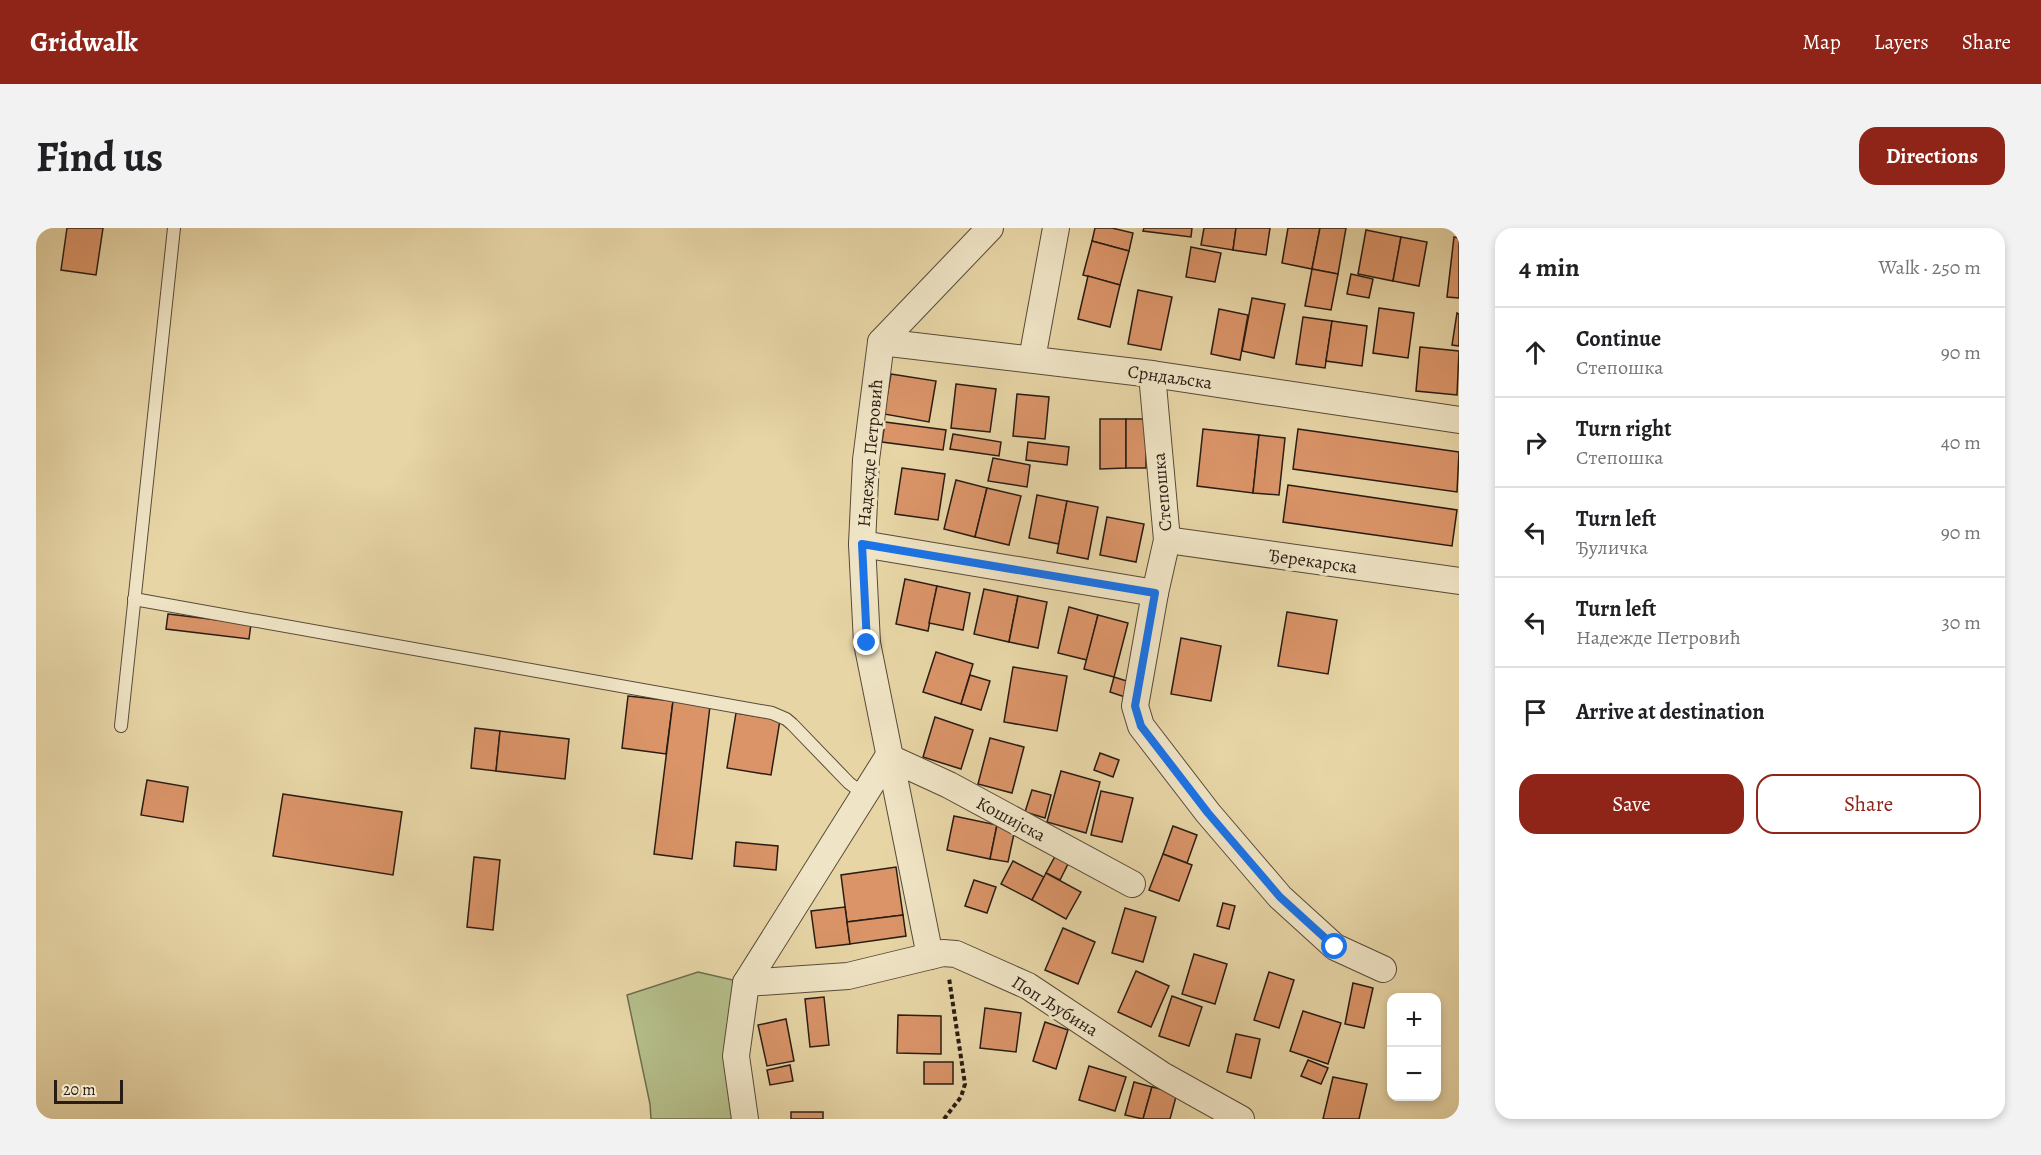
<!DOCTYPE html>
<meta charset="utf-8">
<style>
body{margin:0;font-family:Alegreya,serif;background:#f2f2f2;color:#202124}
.controls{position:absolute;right:18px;bottom:18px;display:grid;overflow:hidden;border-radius:12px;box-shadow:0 3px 9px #0003}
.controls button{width:54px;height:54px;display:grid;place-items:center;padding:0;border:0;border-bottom:2px solid #e0e0e0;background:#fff;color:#202124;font:30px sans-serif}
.scale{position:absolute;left:18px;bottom:15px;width:69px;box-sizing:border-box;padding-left:6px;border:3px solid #291c14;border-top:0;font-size:16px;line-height:21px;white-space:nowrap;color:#291c14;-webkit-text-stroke:4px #efe4c5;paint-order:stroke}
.stop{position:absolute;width:18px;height:18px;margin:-14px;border:4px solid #1a73e8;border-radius:50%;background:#fff}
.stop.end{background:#1a73e8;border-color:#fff;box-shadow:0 2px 6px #0008}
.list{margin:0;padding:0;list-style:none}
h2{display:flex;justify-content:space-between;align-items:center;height:78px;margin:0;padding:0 24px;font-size:26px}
h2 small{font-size:20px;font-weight:400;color:#757577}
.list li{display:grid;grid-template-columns:39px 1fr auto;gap:18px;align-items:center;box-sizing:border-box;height:90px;padding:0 24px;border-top:2px solid #e0e0e0}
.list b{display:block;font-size:22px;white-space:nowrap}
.list p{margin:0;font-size:20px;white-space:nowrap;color:#757577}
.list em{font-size:20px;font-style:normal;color:#757577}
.actions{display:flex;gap:12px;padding:18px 24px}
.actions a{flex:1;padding:14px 0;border:2px solid #8f2418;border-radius:18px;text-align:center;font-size:21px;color:#8f2418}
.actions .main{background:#8f2418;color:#fff}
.icon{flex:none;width:33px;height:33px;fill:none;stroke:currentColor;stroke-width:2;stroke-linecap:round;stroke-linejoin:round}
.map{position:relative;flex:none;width:1423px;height:891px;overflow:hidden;border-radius:18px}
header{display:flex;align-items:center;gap:36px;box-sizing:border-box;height:84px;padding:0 30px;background:#8f2418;color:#fff}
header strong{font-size:28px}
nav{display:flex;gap:33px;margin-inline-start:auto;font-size:21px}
.intro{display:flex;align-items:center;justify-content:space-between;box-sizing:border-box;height:144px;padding:0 36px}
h1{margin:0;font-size:42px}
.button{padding:15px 27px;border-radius:18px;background:#8f2418;color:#fff;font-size:21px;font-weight:700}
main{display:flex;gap:36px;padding:0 36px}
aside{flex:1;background:#fff;border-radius:18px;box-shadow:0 3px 9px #0003}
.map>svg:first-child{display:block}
</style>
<header>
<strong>Gridwalk</strong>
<nav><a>Map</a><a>Layers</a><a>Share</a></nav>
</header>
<div class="intro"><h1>Find us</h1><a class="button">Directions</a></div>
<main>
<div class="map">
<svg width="1423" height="891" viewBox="0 0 1423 891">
<rect width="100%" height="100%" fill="#e7d5a6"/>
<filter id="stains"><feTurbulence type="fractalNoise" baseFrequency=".00333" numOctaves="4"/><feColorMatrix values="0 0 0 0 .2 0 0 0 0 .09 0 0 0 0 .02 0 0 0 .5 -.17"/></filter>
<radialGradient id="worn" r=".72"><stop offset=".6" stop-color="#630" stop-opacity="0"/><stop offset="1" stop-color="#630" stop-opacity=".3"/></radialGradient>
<!-- green -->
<polygon fill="#b4bd88" stroke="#6e6c4e" stroke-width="1.5" points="662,744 710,755 709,891 615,891 614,876 591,767"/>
<!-- building -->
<g fill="#da9468" stroke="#291c14" stroke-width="1.5">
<polygon points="31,0 67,0 60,47 25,42"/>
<polygon points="1059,0 1076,0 1097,5 1093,23 1056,13"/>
<polygon points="1108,0 1156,0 1155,9 1107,3"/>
<polygon points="1168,0 1200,0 1197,22 1165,17"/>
<polygon points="1200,0 1234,0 1230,27 1197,22"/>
<polygon points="1252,0 1284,0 1276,41 1246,35"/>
<polygon points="1284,0 1310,0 1302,46 1276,41"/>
<polygon points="1330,2 1365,9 1357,53 1322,46"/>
<polygon points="1365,9 1391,14 1383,58 1357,53"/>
<polygon points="1418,9 1423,10 1423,70 1411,69"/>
<polygon points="1056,13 1093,23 1084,57 1047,47"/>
<polygon points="1155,19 1185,25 1179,54 1150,49"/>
<polygon points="1276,41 1302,46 1295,82 1269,78"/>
<polygon points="1315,46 1337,51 1333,70 1311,66"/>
<polygon points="1052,48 1084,57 1074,99 1042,91"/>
<polygon points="1102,62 1136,69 1125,122 1092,116"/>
<polygon points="1216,70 1249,76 1238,130 1206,123"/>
<polygon points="1343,80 1378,85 1372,130 1337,125"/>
<polygon points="1183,81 1212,87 1204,132 1175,126"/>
<polygon points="1421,85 1423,86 1423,118 1416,117"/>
<polygon points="1267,89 1296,93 1289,140 1260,136"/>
<polygon points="1296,93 1331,98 1326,138 1290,133"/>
<polygon points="1384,119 1423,123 1421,167 1380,163"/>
<polygon points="855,146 900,153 893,194 848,186"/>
<polygon points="920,156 960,161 954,204 915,200"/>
<polygon points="981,166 1013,169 1009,211 977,208"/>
<polygon points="1064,191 1090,191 1090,240 1064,241"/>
<rect x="1090" y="191" width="20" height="49"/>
<polygon points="849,194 910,202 907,222 846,214"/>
<polygon points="1167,201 1223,207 1217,265 1161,258"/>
<polygon points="1262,201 1423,224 1421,264 1257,241"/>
<polygon points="917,206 965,214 963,228 914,221"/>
<polygon points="1223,207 1249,210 1243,267 1217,265"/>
<polygon points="992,214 1033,219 1031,237 990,232"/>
<polygon points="957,230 994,237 991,259 952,253"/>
<polygon points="866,240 909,246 902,292 859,286"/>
<polygon points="920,252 951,260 939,309 908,301"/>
<polygon points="1252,257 1421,282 1416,318 1247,294"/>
<polygon points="951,260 985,268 973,317 939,309"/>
<polygon points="1001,267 1031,273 1023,316 993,310"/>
<polygon points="1031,273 1062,279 1052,331 1021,325"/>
<polygon points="1071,289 1108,296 1100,334 1064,327"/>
<polygon points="869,351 901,358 892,403 860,396"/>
<polygon points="901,358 934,365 927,402 893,395"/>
<polygon points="948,361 982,368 973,414 938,406"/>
<polygon points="982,368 1011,374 1002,420 973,414"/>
<polygon points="1033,379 1062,387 1051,432 1022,425"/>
<polygon points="1251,384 1301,392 1292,446 1242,438"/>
<polygon points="132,386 215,396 213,411 130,401"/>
<polygon points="1062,387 1092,395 1078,449 1048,441"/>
<polygon points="1145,410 1185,418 1175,473 1135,466"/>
<polygon points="900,424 937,436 925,476 887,464"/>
<polygon points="977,439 1031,448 1021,503 968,494"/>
<polygon points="934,447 954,453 945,482 925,476"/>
<polygon points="1078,449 1097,455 1092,470 1074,464"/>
<polygon points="592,468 637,473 630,526 586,520"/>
<polygon points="637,473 674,478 656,631 618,626"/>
<polygon points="700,485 744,492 735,547 691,540"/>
<polygon points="899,489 937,502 925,541 887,529"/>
<polygon points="439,500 464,503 460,543 435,540"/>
<polygon points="464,503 533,511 529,551 460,543"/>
<polygon points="954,510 988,519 976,565 942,556"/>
<polygon points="1064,525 1083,532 1077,549 1058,542"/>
<polygon points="1025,543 1064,554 1050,605 1011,594"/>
<polygon points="111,552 152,559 147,594 105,587"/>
<polygon points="996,562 1015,567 1009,590 989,584"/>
<polygon points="1065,563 1097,570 1086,614 1055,607"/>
<polygon points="247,566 366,584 357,647 237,628"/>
<polygon points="918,588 961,597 954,631 911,622"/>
<polygon points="961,597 979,601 972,634 954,631"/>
<polygon points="1137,598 1161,607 1151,635 1127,626"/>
<polygon points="700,614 742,618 740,642 698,638"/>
<polygon points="1022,623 1035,630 1024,652 1010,645"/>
<polygon points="1127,626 1156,637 1143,673 1113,662"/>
<polygon points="438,629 464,632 457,702 431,699"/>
<polygon points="977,633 1008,649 996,672 965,656"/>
<polygon points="860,639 867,687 811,694 805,647"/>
<polygon points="1010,645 1045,664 1030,691 996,672"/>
<polygon points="938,652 960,659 951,685 929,678"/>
<polygon points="1187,675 1199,678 1193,701 1181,698"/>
<polygon points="809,679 814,716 780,720 775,683"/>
<polygon points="1089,680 1120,689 1107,734 1076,725"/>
<polygon points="867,687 870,708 814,716 811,694"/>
<polygon points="1027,700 1059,714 1042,756 1009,742"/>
<polygon points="1158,726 1191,736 1179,776 1146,766"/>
<polygon points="1100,743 1133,758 1115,799 1082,784"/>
<polygon points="1233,744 1258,752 1243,800 1218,792"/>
<polygon points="1317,755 1337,760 1328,800 1309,796"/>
<polygon points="1136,768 1166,779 1153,818 1123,808"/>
<polygon points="788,769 793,817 774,819 769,771"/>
<polygon points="949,780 985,785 980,824 944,820"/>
<polygon points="1267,783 1305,795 1292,836 1254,823"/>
<polygon points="862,787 905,788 905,826 861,825"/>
<polygon points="750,791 758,833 731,838 722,797"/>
<polygon points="1009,794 1032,802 1020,841 997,833"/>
<polygon points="1200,806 1224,811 1215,850 1191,844"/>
<polygon points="1272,832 1292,840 1285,856 1265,848"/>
<rect x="888" y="834" width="29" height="22"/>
<polygon points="754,837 757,853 734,857 731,842"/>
<polygon points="1053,838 1090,849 1079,883 1043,872"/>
<polygon points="1297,849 1331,856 1323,891 1287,891"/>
<polygon points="1098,854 1116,859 1107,891 1089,887"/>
<polygon points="1116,859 1141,865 1134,891 1107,891"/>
<rect x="755" y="884" width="32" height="7"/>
</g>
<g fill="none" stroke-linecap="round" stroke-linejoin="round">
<!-- lane casing -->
<g stroke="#584a38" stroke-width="14">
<g id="lane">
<polyline points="98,371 736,485 750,491 756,496 813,555 829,567"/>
<polyline points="85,498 138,0"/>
</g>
</g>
<!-- street casing -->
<g stroke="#584a38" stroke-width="28">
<g id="street">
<polyline points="845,114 1116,146 1423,192"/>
<polyline points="996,131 1020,0"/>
<polyline points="1116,146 1131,312 1119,365 1099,478 1105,498 1172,585 1244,669 1299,719 1347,741"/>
<polyline points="1131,312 1423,353"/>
<polyline points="826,316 1119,365"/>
<polyline points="894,728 831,415 826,316 830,232 845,114 954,0"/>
<polyline points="710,755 812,748 907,725 920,726 992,758 1126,847 1205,891"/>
<polyline points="709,891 700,828 710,755 852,529 913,557 1096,656"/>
</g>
</g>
<!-- path -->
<polyline stroke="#291c14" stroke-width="4" stroke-dasharray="4.5 3" stroke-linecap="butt" points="908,891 925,869 929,856 913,750"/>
<!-- lane -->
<use href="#lane" stroke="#efe4c5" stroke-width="12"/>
<!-- street -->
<use href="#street" stroke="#efe4c5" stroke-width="26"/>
</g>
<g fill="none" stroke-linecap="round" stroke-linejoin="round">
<!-- route -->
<polyline stroke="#1a73e8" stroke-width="8" points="831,415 826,316 1119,365 1099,478 1105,498 1172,585 1244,669 1299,719"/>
</g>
<g text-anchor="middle" stroke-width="6" stroke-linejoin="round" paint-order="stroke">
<!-- street labels -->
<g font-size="18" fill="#291c14" stroke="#efe4c5">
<text transform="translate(1134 149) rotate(8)" y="6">Срндаљска</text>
<text transform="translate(834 225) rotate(-85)" y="6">Надежде Петровић</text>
<text transform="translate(1126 264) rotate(-95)" y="6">Степошка</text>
<text transform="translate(1277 333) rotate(8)" y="6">Ђерекарска</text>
<text transform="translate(975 591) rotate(28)" y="6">Кошијска</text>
<text transform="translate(1019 778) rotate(32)" y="6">Поп Љубина</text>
</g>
</g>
<rect width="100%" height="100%" filter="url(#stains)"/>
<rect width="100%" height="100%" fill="url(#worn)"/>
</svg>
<div class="controls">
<button>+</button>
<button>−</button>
</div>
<div class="scale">20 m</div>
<div class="stop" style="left:1299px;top:719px"></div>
<div class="stop end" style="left:831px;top:415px"></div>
</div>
<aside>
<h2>4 min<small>Walk · 250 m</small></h2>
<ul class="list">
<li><svg class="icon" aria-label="ahead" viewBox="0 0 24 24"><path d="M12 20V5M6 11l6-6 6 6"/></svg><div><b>Continue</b><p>Степошка</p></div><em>90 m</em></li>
<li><svg class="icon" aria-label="right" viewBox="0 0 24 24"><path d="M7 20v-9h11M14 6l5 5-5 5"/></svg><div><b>Turn right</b><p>Степошка</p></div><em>40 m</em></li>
<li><svg class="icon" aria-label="left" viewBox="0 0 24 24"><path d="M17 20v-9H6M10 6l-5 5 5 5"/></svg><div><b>Turn left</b><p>Ђуличка</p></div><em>90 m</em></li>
<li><svg class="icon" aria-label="left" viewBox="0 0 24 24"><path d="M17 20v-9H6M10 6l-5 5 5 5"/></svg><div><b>Turn left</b><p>Надежде Петровић</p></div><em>30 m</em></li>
<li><svg class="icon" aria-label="arrive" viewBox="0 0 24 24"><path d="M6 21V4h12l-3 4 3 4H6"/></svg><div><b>Arrive at destination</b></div></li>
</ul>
<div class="actions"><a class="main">Save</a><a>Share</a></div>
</aside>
</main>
